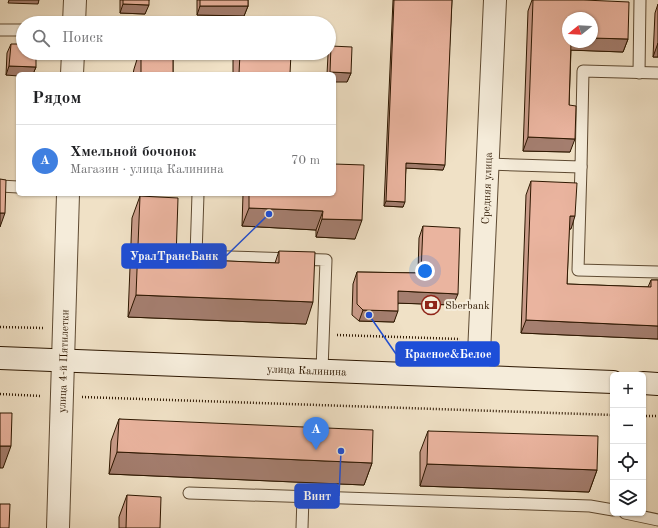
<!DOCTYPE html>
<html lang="ru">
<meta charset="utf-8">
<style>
body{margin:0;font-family:"Old Standard TT",serif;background:#f6f6f6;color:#202124}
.controls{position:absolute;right:12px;bottom:12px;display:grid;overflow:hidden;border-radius:6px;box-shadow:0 1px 3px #0004}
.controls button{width:36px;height:36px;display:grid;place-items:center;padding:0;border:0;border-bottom:1px solid #e0e0e0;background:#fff;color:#202124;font:20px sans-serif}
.compass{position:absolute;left:562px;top:12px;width:36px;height:36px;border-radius:50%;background:#fff;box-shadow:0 1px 3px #0004;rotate:252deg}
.you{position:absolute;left:425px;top:271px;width:14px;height:14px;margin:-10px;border:3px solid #fff;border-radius:50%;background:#1a73e8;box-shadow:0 0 0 6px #1a73e833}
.badge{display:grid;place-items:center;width:26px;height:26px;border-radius:50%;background:#ea580c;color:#fff;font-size:13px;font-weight:700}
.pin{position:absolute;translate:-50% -33px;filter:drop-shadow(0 1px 2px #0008)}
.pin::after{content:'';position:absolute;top:21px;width:14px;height:12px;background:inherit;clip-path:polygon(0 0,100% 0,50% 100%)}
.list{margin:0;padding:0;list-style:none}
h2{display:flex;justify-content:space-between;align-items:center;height:52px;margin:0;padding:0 16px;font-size:17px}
h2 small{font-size:13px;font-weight:400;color:#757577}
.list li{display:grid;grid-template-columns:26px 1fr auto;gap:12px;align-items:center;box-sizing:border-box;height:72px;padding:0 16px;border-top:1px solid #e0e0e0}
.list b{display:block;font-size:15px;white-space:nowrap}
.list p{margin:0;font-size:13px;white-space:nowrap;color:#757577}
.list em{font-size:13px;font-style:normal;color:#757577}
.icon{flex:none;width:22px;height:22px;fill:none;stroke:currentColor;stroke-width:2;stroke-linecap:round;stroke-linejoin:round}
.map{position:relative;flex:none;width:658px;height:528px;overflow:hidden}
.search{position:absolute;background:#fff;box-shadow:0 1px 3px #0004;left:16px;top:16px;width:320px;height:44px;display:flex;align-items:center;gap:10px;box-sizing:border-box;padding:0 14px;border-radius:22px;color:#757577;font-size:15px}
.panel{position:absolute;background:#fff;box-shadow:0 1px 3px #0004;left:16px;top:72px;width:320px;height:124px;border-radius:6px}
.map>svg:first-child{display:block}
</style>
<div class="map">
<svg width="658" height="528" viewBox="0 0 658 528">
<rect width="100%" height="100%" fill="#f0e1c6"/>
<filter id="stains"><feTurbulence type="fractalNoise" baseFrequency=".005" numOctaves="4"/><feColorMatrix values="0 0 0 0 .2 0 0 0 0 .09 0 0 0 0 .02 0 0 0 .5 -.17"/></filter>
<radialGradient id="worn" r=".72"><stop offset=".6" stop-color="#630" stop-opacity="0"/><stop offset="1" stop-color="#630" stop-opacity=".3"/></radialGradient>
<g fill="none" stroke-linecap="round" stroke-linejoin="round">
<!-- service casing -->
<g stroke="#5e4a32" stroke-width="13">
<g id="service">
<polyline points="0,30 23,30"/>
<polyline points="639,73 640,0"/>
<polyline points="488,164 581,167 583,71 658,73"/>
<polyline points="581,167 578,270 658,272"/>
<polyline points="0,186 18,187"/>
<polyline points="198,194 196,256 326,260 322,370"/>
<polyline points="189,493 590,506 613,510"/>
<polyline points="625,513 658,520"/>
<polyline points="302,528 303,497"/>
</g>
</g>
<!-- minor casing -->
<g stroke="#5e4a32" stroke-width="24">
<g id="minor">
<path id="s1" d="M478,376L495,0"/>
</g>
</g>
<!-- tertiary casing -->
<g stroke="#5e4a32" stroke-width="24">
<g id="tertiary">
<polyline points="74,23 75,0"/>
<polyline points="72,74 73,53"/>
<path id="s2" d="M58,528L68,194"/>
</g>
</g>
<!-- secondary casing -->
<g stroke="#2d1700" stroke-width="24">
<g id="secondary">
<path id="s3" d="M0,358L613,382"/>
<polyline points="643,383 658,384"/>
</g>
</g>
<!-- path -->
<g stroke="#2d1700" stroke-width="2.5" stroke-dasharray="1 2" stroke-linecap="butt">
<polyline points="0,327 44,328"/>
<polyline points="337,335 460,339"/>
<polyline points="0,394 41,396"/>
<polyline points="82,397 613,415"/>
<polyline points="643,416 658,416"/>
</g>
<!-- service -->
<use href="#service" stroke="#f5ecda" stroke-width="11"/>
<!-- minor -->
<use href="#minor" stroke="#f5ecda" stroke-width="22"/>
<!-- tertiary -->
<use href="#tertiary" stroke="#f5ecda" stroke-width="22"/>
<!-- secondary -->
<use href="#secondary" stroke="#f5ecda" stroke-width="22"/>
</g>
<!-- wall -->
<g fill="#c99b89" stroke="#2d1700">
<polygon points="120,0 149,0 145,14 120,13"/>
<polygon points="197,0 248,0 248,6 244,16 197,15"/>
<polygon points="393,0 452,0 443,170 406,168 403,207 384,206"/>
<polygon points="532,0 584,0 628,39 623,52 571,50 569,105 570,152 523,151 528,11"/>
<polygon points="658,4 658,57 653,57 655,13"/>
<polygon points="11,44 36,67 33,74 18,74 6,75 7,53"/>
<polygon points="331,46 351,73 347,82 334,74 327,74 328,55"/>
<polygon points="139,53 173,53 173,74 133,74 134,69"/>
<polygon points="235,53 280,53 290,74 233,74 233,57"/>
<polygon points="531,181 571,229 569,229 567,284 648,287 651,280 658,280 658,339 521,333 526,195"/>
<polygon points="243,194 334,194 355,239 316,237 316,230 242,226"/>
<polygon points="140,196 176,259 275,263 279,251 306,324 128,317 132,218"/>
<polygon points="423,226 453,305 398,303 394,322 359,321 352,315 353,284 357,272 418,273 419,238"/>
<polygon points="119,419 372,463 364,485 109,474 111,441"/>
<polygon points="428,431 597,470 589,492 420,486 420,452"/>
<polygon points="127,495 160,528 119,528 119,517"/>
</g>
<!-- shaded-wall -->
<g fill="#a47e6f" stroke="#2d1700">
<polygon points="9,0 39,0 38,4 8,3"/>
<polygon points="123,4 149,5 145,14 120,13"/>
<polygon points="200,6 248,6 244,16 197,15"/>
<polygon points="592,38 628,39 623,52 567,50 570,42 592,42"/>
<polygon points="658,43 658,57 653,57"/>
<polygon points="9,66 36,67 33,74 18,74 18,76 6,75"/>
<polygon points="330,72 351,73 347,82 334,82 334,74 330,74"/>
<polygon points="528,137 575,139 570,152 523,151"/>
<polygon points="406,163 445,165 443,170 405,168"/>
<polygon points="386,201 405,202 403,207 384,206"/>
<polygon points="249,208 323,211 316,230 242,226"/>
<polygon points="0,213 5,213 0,227"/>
<polygon points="570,216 575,216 571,229 565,229"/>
<polygon points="322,219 362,220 355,239 316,237"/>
<polygon points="398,291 458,294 453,305 394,303"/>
<polygon points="136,295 313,302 306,324 128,317"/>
<polygon points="363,310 398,311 394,322 359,321"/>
<polygon points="526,320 658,326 658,339 521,333"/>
<polygon points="0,446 11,446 3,468 0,468"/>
<polygon points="117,452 372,463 364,485 109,474"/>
<polygon points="427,464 597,470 589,492 420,486"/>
</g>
<!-- building -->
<g fill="#eab49f" stroke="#2d1700">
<polygon points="123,0 149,0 149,5 123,4"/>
<rect x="200" y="0" width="48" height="6"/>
<polygon points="394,0 452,0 445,165 406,163 405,202 386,201"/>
<polygon points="533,0 584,0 629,2 628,39 592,38 592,18 568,18 568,42 571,42 569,105 576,106 575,139 528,137"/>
<polygon points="11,44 23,44 23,53 36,53 36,67 9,66"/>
<polygon points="331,46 352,47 351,73 330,72"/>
<rect x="141" y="53" width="32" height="21"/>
<polygon points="240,53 291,53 290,74 239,74"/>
<polygon points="334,164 364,165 362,220 322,219 323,211 249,208 249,194 334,194"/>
<polygon points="0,179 6,180 5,213 0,213"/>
<polygon points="531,181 577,183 575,216 570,216 567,284 651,287 651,280 658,280 658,326 526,320"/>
<polygon points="140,196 178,198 176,259 279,263 279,251 315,252 313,302 136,295"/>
<polygon points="423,226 460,228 458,294 398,291 398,311 363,310 357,304 357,272 421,273"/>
<polygon points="0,413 12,413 11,446 0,446"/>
<polygon points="119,419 373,430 372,463 117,452"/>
<polygon points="428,431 598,436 597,470 427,464"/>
<polygon points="127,495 161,497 160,528 126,528"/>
<polygon points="0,504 10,504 9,528 0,528"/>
</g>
<!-- icons -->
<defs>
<g id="bank-ring" transform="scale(1)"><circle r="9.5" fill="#f5ecda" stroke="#8f2418" stroke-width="1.5"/><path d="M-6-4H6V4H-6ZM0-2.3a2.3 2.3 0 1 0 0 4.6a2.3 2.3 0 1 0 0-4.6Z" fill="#8f2418"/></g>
</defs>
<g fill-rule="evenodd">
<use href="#bank-ring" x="431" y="305"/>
</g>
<g text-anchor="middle" stroke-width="4" stroke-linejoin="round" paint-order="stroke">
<!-- street labels -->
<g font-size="11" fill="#2d1700" stroke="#f5ecda">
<text dy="4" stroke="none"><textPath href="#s1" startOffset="188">Средняя улица</textPath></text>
<text dy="4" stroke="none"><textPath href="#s2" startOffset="167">улица 4-й Пятилетки</textPath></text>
<text dy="4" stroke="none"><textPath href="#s3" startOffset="307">улица Калинина</textPath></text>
</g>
<!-- poi labels -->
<g font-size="11" fill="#2d1700" stroke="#f5ecda" text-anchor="start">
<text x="445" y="309">Sberbank</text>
</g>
</g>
<!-- callouts -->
<path fill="none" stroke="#1d4ed8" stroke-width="1.5" d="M269 214L226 256M369 315L396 354M341 451L339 496"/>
<g fill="#1d4ed8" stroke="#f5ecda" stroke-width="1.5">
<circle cx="269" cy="214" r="4"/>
<circle cx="369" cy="315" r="4"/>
<circle cx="341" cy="451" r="4"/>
</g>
<g fill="#1d4ed8" stroke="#1d4ed8" stroke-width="1.5">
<rect x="122" y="244" width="104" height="24" rx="4"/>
<rect x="396" y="342" width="103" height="24" rx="4"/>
<rect x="295" y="484" width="44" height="24" rx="4"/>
</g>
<g font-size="12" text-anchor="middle" font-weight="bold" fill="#fff">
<text x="174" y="260">УралТрансБанк</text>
<text x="448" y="358">Красное&amp;Белое</text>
<text x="317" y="500">Винт</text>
</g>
<rect width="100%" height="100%" filter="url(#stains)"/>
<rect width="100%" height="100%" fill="url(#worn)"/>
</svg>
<div class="controls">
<button>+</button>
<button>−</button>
<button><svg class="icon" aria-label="locate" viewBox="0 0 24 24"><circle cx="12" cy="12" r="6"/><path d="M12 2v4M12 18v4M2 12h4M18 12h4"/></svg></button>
<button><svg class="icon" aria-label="layers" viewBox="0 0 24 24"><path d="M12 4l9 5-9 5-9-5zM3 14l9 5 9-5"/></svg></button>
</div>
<svg class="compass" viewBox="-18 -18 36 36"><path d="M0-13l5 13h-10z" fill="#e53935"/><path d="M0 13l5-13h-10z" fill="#757577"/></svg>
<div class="you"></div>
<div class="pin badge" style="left:316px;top:450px;background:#3f7fe0">A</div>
<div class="search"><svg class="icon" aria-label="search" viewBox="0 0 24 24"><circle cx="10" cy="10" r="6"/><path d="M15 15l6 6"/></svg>Поиск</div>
<section class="panel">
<h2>Рядом<small></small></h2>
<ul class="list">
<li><span class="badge" style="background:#3f7fe0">A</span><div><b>Хмельной бочонок</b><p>Магазин · улица Калинина</p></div><em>70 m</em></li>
</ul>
</section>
</div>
